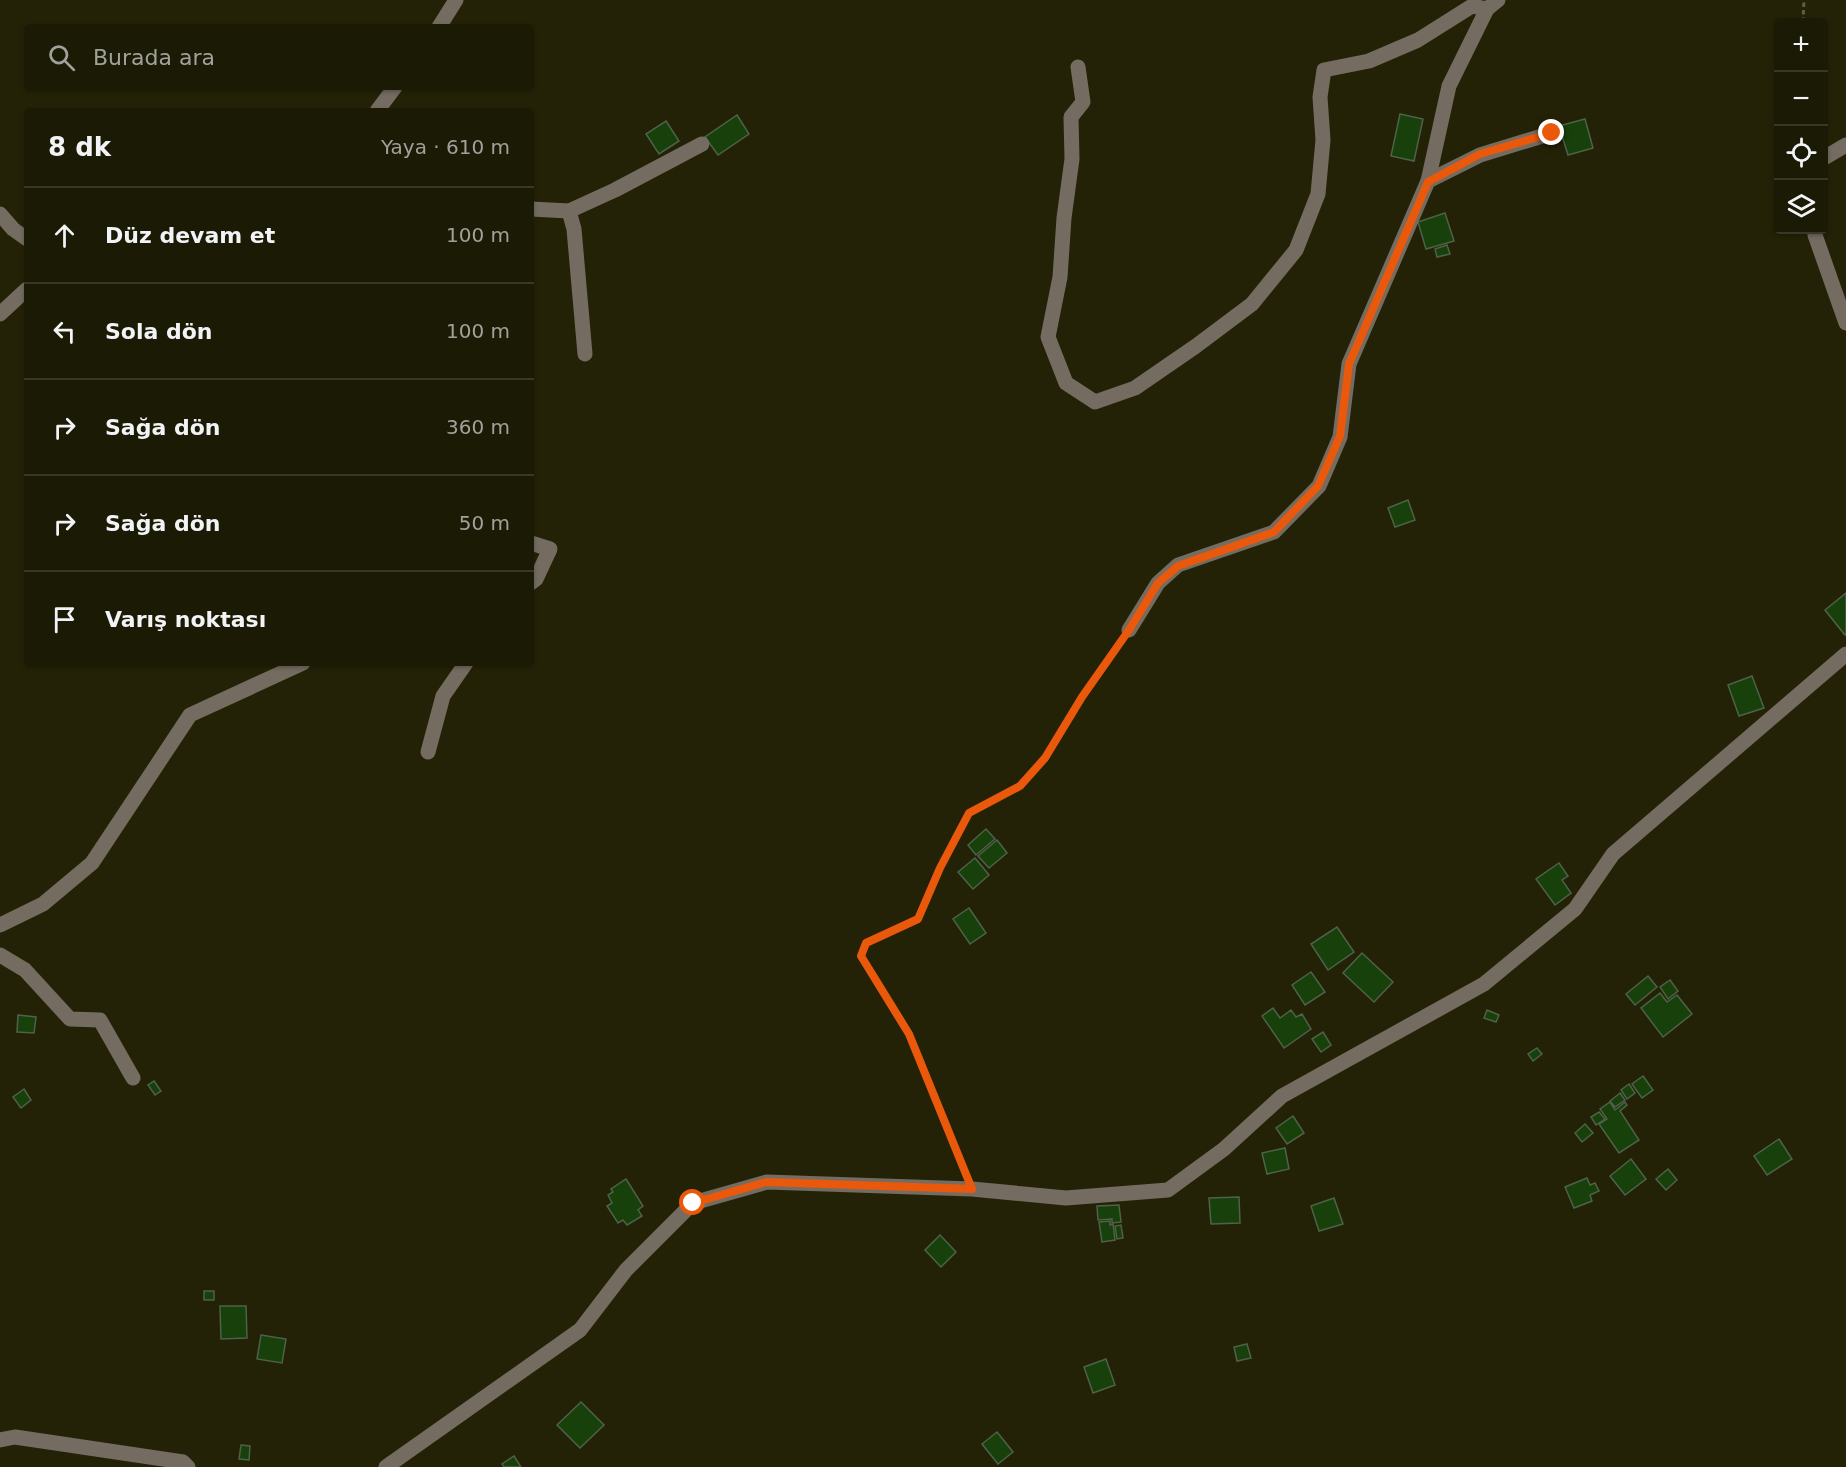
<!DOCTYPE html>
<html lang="tr">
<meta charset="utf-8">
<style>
body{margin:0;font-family:"DejaVu Sans",sans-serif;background:#24230e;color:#f1f3f6}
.controls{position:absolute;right:18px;top:18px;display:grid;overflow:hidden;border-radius:6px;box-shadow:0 2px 4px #0004}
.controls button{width:54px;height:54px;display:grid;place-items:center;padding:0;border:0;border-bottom:2px solid #393826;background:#1b1a04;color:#f1f3f6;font:30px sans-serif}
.stop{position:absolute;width:18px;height:18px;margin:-14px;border:4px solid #ea580c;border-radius:50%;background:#fff}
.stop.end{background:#ea580c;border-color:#fff;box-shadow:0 2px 6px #0008}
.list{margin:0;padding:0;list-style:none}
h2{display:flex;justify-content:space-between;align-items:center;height:78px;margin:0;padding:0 24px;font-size:26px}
h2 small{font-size:20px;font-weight:400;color:#a0a19a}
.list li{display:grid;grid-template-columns:39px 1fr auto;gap:18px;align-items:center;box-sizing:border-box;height:96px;padding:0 24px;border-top:2px solid #393826}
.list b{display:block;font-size:22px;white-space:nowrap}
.list em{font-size:20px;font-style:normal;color:#a0a19a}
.icon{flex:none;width:33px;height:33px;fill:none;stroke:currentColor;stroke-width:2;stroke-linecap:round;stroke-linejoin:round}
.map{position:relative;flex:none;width:1846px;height:1467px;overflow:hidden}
.search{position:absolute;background:#1b1a04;box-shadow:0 2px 4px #0004;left:24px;top:24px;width:510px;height:66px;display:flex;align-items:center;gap:15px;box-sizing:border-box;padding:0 21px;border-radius:6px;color:#a0a19a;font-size:22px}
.panel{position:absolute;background:#1b1a04;box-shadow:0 2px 4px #0004;left:24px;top:108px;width:510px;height:558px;border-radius:6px}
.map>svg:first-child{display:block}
</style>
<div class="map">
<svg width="1846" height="1467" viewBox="0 0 1846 1467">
<rect width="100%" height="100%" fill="#242206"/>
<!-- building -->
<g fill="#17400a" stroke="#4e6149" stroke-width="1.5">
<polygon points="1400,114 1423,119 1414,161 1391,156"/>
<polygon points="737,115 749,134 718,155 705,137"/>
<polygon points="1585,119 1593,148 1568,155 1559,126"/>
<polygon points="666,121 679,141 659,154 646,134"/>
<polygon points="1445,213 1454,241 1426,249 1418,222"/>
<polygon points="1447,245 1450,254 1437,257 1435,249"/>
<polygon points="1408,500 1415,520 1395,527 1388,508"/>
<polygon points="1846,593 1846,633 1845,635 1825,610"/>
<polygon points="1752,676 1764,708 1739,716 1728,685"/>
<polygon points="986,829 995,839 976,855 968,845"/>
<polygon points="997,840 1007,853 989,868 978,856"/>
<polygon points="975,858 989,875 973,889 958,872"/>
<polygon points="1559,863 1568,876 1562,880 1571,893 1555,905 1536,879"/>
<polygon points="969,908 986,933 970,944 953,919"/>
<polygon points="1337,927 1354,952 1328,970 1311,944"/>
<polygon points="1362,953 1393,982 1374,1002 1343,973"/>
<polygon points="1311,972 1325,992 1305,1005 1292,985"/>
<polygon points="1648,976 1657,987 1635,1005 1626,994"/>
<polygon points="1670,980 1678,991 1668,999 1660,987"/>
<polygon points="1660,993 1667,1002 1677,995 1692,1014 1663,1037 1641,1008"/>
<polygon points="1273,1008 1280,1018 1291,1010 1296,1017 1302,1014 1311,1029 1284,1048 1262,1016"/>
<polygon points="1487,1010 1499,1015 1496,1022 1484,1018"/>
<polygon points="18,1015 36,1017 34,1033 17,1032"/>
<polygon points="1323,1032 1331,1045 1321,1052 1312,1039"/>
<polygon points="1537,1048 1542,1054 1533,1061 1528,1054"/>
<polygon points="1643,1076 1653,1090 1642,1098 1632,1084"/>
<polygon points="154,1081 161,1091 155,1095 148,1085"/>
<polygon points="1629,1084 1635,1093 1627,1099 1621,1090"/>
<polygon points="24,1089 31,1100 21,1108 13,1097"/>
<polygon points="1620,1093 1625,1100 1615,1107 1610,1101"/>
<polygon points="1610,1102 1615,1110 1625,1102 1627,1105 1620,1111 1639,1140 1619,1153 1599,1124 1607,1119 1600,1109"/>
<polygon points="1599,1112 1605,1119 1596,1125 1591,1117"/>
<polygon points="1293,1116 1304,1133 1287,1144 1276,1128"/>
<polygon points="1585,1124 1593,1133 1582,1142 1575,1133"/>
<polygon points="1779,1139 1792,1159 1767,1175 1754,1156"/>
<polygon points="1285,1148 1289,1169 1267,1174 1262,1153"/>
<polygon points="1631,1159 1646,1179 1625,1195 1610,1176"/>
<polygon points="1668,1169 1677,1180 1666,1190 1656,1179"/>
<polygon points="1587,1178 1590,1185 1595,1183 1599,1191 1590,1195 1592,1201 1574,1208 1565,1187"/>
<polygon points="626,1179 643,1206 638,1210 642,1216 627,1225 623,1220 618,1223 607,1206 612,1203 608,1195 613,1192 611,1189"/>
<polygon points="1239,1197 1240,1223 1211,1224 1209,1198"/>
<polygon points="1334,1198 1343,1224 1319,1231 1311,1206"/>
<polygon points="1119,1205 1121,1222 1112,1223 1112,1219 1098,1220 1097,1206"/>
<polygon points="1110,1221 1110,1225 1113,1224 1115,1240 1102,1242 1099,1222"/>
<polygon points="1121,1225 1123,1238 1117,1239 1115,1226"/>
<polygon points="940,1235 956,1252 941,1267 925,1250"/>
<rect x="204" y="1291" width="10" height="9"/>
<polygon points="220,1306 246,1306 247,1338 221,1339"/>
<polygon points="261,1335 286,1339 282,1363 257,1359"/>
<polygon points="1247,1344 1251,1358 1237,1361 1234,1347"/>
<polygon points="1106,1359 1115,1385 1093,1393 1084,1367"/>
<polygon points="581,1402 604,1425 580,1448 557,1425"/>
<polygon points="997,1432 1013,1452 998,1464 982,1444"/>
<polygon points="241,1445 250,1446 249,1460 239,1459"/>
<polygon points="514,1456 521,1467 504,1467 502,1464"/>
</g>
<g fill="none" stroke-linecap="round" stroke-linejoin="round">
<!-- path -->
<g stroke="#5f5e45" stroke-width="3" stroke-dasharray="4.5 3" stroke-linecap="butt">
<polyline points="1803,22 1804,0"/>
<polyline points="966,1173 909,1034 861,956 866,943 918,919 940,868 969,813 1020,786 1045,758 1082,697 1119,643"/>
</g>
<!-- minor -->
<g stroke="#756c61" stroke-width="15">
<polyline points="439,27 456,0"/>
<polyline points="1078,67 1083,102 1071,117 1072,159 1064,218 1060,277 1048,337 1066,383 1095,402 1135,388 1196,346 1252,304 1296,250 1318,194 1323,140 1320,97 1324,70 1369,61 1418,40 1472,6 1487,9"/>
<polyline points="377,111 395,87"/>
<polyline points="1824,158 1846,145"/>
<polyline points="1428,181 1480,155 1552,133"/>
<polyline points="531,209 569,211 615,190 702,144"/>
<polyline points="569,211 574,229 585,354"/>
<polyline points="0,214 13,229 27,239"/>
<polyline points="1815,230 1815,235 1846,323"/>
<polyline points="0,314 27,289"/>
<polyline points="531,543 550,549 536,579 531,583"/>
<polyline points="1129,630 1158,583 1178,565 1274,532 1319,486 1340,437 1349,364 1428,181 1449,86 1487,9 1498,0"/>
<polyline points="428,752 443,696 466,663"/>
<polyline points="0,925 43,904 92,863 190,715 303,663"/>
<polyline points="0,955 25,970 70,1019 100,1020 133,1078"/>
<polyline points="0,1440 15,1437 183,1462 188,1467"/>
<polyline points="386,1467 580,1330 626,1270 693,1203 767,1182 972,1189 1066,1198 1168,1190 1224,1149 1282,1096 1484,984 1575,909 1613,854 1846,654"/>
</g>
</g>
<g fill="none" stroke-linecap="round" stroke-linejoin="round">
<!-- route -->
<polyline stroke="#ea580c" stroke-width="8" points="693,1203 766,1182 972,1189 909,1034 861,956 866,943 918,919 940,868 969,813 1020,786 1045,758 1082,697 1129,630 1158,583 1178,566 1274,532 1318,486 1340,436 1349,364 1428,182 1480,154 1552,133"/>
</g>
</svg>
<div class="controls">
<button>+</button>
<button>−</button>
<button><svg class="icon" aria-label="locate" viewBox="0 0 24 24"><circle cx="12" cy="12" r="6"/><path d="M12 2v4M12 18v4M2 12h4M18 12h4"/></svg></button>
<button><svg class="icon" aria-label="layers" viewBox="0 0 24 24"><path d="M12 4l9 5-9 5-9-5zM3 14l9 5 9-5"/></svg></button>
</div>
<div class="stop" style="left:693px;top:1203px"></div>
<div class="stop end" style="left:1552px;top:133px"></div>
<div class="search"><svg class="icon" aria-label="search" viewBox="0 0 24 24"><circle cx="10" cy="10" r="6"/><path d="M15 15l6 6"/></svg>Burada ara</div>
<section class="panel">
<h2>8 dk<small>Yaya · 610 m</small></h2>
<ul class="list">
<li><svg class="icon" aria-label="ahead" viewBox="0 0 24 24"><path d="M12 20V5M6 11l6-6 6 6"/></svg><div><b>Düz devam et</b></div><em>100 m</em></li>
<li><svg class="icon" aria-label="left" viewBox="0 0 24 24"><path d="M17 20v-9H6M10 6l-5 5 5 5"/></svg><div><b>Sola dön</b></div><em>100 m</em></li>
<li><svg class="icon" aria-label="right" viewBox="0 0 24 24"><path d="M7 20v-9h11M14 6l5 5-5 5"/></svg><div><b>Sağa dön</b></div><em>360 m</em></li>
<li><svg class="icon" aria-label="right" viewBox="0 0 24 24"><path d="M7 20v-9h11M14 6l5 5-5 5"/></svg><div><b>Sağa dön</b></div><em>50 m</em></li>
<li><svg class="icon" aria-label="arrive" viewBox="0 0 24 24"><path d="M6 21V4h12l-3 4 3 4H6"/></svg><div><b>Varış noktası</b></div></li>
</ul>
</section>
</div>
